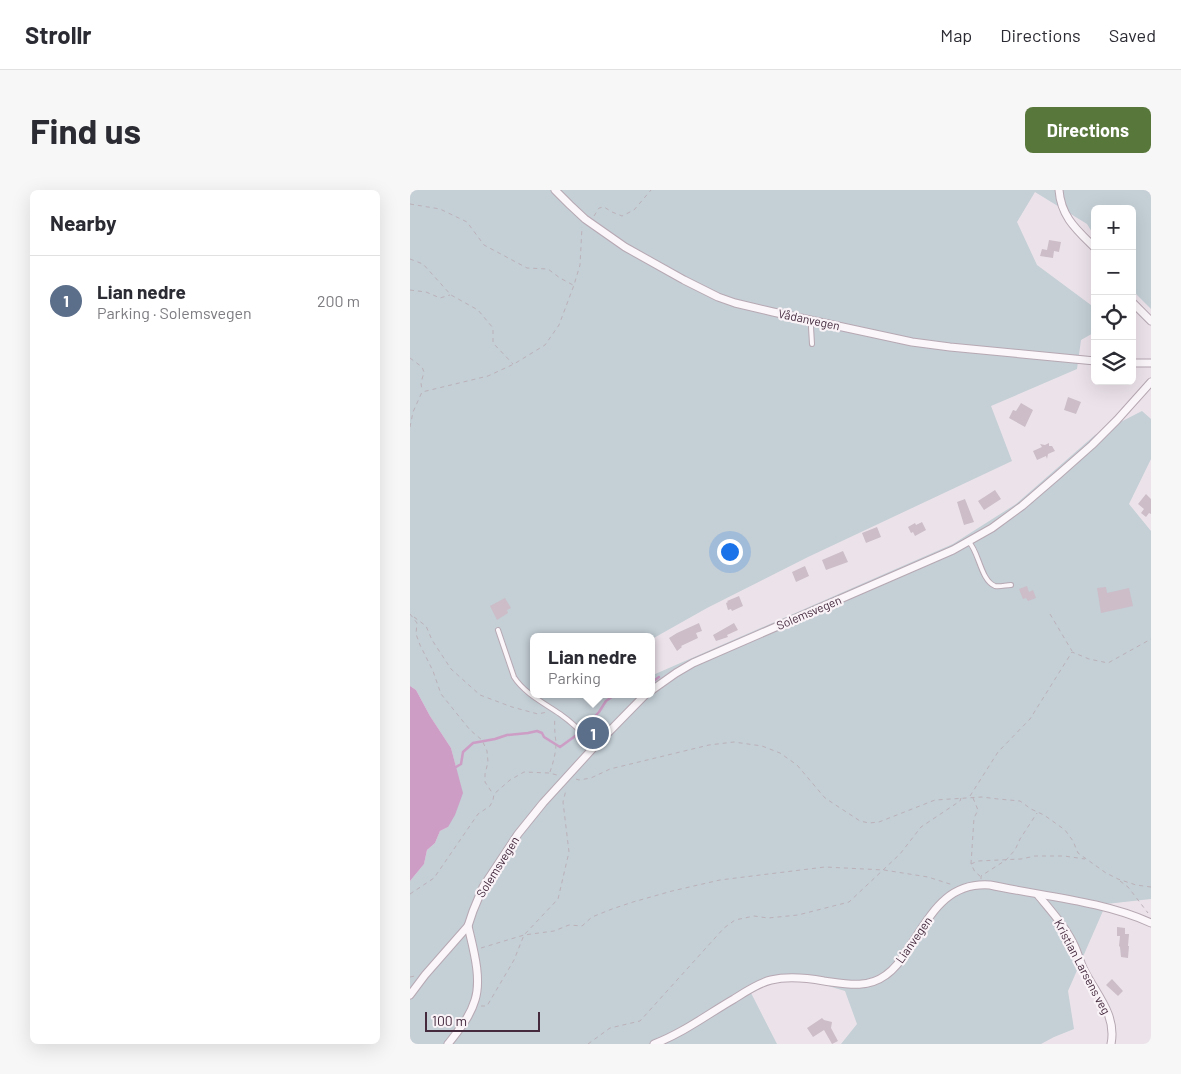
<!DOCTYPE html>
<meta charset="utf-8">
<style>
body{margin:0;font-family:Barlow,sans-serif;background:#f7f7f7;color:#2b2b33}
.controls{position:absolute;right:15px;top:15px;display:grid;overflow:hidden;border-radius:8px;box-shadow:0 5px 20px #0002}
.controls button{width:45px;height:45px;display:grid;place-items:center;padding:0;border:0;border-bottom:1px solid #e1e1e2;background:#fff;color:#2b2b33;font:25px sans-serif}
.scale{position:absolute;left:15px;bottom:12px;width:115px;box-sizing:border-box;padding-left:5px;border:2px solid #452a3e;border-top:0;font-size:14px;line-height:18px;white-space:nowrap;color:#452a3e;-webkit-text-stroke:4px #f9f3f7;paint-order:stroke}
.you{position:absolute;left:319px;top:361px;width:18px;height:18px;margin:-12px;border:4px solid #fff;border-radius:50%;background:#1a73e8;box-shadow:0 0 0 8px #1a73e833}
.badge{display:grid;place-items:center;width:32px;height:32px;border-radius:50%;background:#58773a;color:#fff;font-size:16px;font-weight:700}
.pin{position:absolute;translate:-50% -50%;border:2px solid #fff;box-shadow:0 1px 5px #0006}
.popup{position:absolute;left:120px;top:443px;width:125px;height:65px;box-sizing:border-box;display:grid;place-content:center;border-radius:8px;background:#fff;filter:drop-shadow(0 1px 4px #0005);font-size:16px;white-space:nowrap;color:#7c7c81}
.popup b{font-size:19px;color:#2b2b33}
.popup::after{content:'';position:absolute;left:50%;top:100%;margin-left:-10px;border:10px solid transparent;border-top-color:#fff}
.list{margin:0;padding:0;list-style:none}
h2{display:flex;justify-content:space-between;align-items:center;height:65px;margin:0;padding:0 20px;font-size:21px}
h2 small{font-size:16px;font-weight:400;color:#7c7c81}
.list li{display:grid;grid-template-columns:32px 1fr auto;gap:15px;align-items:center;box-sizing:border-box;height:90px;padding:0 20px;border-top:1px solid #e1e1e2}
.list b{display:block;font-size:19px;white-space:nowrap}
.list p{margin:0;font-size:16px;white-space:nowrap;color:#7c7c81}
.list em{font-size:16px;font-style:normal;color:#7c7c81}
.icon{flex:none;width:28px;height:28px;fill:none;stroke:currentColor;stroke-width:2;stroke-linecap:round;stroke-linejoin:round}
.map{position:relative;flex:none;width:741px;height:854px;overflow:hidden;border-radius:8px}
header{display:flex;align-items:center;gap:30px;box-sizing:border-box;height:70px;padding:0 25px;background:#fff;border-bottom:1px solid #e1e1e2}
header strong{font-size:24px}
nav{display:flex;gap:28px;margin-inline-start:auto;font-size:18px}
.intro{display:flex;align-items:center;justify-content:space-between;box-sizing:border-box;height:120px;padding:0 30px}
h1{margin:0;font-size:35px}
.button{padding:12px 22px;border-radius:8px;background:#58773a;color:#fff;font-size:18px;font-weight:700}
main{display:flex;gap:30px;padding:0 30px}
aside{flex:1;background:#fff;border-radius:8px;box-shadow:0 5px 20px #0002}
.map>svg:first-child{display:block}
</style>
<header>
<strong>Strollr</strong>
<nav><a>Map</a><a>Directions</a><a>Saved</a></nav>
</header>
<div class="intro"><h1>Find us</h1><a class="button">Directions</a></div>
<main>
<aside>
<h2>Nearby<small></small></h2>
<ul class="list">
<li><span class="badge" style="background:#5c6f8a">1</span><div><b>Lian nedre</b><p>Parking · Solemsvegen</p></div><em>200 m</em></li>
</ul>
</aside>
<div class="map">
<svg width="741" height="854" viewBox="0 0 741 854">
<rect width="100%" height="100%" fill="#ece3ea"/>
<!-- green -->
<polygon fill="#c4cfd6" points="0,0 741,0 741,119 722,100 722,19 685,19 685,47 677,34 625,2 607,32 627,75 685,118 685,142 671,150 667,179 581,216 602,271 398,367 297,418 242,449 242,447 124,447 124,504 242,504 242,483 243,485 543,354 606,314 685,245 732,221 741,229 741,269 719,314 741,341 741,709 696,714 658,801 664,839 644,847 631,854 431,854 447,834 435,801 405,792 363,792 341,803 367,854 0,854 0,691 14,674 17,660 25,653 30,641 38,637 46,577 41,558 20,526 6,500 0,496"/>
<!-- water -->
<polygon fill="#cd9dc6" points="0,496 6,500 20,526 41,558 53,603 45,625 38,637 30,641 25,653 17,660 14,674 0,691"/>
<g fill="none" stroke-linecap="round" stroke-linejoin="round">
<!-- stream -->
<g stroke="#cd9dc6" stroke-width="2.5">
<polyline points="242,492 249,487"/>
<polyline points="174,538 189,522 196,511 206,504"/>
<polyline points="46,577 51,574 53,562 63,553 85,549 97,545 118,543 127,541 132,543 134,547 150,557 168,544"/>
</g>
</g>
<!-- building -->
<g fill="#ccbdc8">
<polygon points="639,50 651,52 649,62 644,61 643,68 630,66 632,59 637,60"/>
<polygon points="658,207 671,212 666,224 654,220"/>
<polygon points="611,213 623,220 615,237 599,228 603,220 606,221"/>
<polygon points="639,253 639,256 642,256 645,261 638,264 637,269 636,266 627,270 623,261 632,257 630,254 635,255"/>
<polygon points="585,300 591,309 574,320 568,311"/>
<polygon points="736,304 741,309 741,324 739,323 736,327 731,323 734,319 728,314"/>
<polygon points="555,309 564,332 554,335 547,312"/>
<polygon points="512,332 516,340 505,346 503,342 501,343 498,337 505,333 506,335"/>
<polygon points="467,337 471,347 456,353 452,343"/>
<polygon points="433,361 438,372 416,380 412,370"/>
<polygon points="395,376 399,386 386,392 382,382"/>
<polygon points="617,396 619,402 623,400 626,408 618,411 616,408 613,409 609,399"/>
<polygon points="696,397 697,403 719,398 723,416 691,423 687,398"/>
<polygon points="329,406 333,416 322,421 321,419 318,420 316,413 318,412 317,411"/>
<polygon points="95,408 101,418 97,420 98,423 87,430 80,416"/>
<polygon points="289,433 292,441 286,443 288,448 271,456 272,457 267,461 259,448 267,443"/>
<polygon points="324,433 328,440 317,445 318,447 306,451 303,445"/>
<polygon points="707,737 715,738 715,744 719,744 718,756 719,756 718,768 711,767 710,757 709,756 710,746 707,746"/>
<polygon points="702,789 713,801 708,806 696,795"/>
<polygon points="412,828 414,830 422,832 421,838 428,851 422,854 414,840 403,847 397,838"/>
</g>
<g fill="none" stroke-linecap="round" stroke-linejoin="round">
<!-- lane casing -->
<g stroke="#b7a8b3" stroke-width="6">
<g id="lane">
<polyline points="402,130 401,137 402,154"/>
<path d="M559,352C569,362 571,391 585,396C590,397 596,395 601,395"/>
<path d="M88,440L104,487C114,503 134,513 150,524C163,533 174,544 185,556"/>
</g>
</g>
<!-- street casing -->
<g stroke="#b7a8b3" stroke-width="9">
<g id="street">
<polyline points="145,0 160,15 175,29 215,57 274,90 308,107 325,113 363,122 502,152 540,157 685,171"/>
<path d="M649,0C651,27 667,40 685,58"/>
<polyline points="722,112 741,131"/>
<polyline points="722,173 741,173"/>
<polyline points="242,500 266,483 283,473 543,360 582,338 612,316 648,285 682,255 707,230 741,192"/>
<path d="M628,705C641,721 655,736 664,755C668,763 670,772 674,780C686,804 707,825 701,854"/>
<polyline points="0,805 15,785 58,736 63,721 73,697 108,644 133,613 185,556 236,504"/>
<path d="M38,854C49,840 60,827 65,810C72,788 63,758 58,736"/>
<path d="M244,854C273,843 298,824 324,809C335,802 348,793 361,790C378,786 397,788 414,791C436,794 457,799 476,785C486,778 492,769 498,759C520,727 535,692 580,695C631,706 693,711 741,733"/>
</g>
</g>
<!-- path -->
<g stroke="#bcb1b9" stroke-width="1" stroke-dasharray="4 4" stroke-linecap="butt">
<polyline points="0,14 30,19 57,32 74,55 117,78 138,79 150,88 163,95"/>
<polyline points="184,26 189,18 194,17 202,22 212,26 224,20 241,0"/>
<polyline points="0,69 13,74 41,105 68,120 83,138 83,153 103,174"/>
<polyline points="0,100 16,102 30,108 40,105"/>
<polyline points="0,168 12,177 14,182 11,193 12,201"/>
<polyline points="0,237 3,222 12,202 78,186 104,174 135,155 149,135 164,95 170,75 172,37"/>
<polyline points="0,424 7,433 6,444 10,455 23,481 31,504 60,540 72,550 77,561 78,572 75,584 75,592 83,604"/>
<polyline points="640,424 662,461"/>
<polyline points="4,427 16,436 22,450 41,479 70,505 102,517 128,524 137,522"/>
<path d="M140,582C143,573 146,563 146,553C145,544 144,536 145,527"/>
<polyline points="166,589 169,590 181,588 200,579 299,555 324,552 352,556 370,563 387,575 415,608 450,631 459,633 469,632 525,610 572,607 588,609 610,611 621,619 634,625 655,640 663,651 668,663 696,683 708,689 726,695 741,697"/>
<polyline points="560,606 588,562 620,529 662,462 679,469 698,473 741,449"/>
<polyline points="563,608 568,620 564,628 561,674 565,682 570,686"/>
<polyline points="561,674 568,671 611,669 625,666 654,666 675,669"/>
<polyline points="571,689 571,686 596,670 605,660 610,649 627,623"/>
<polyline points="710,691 718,697 738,723"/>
<polyline points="0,704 24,688 68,624 80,616 83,610 84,604 100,590 114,582 139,583 147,585"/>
<polyline points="71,758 114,745 144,741 159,735 172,736 182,727 202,719 223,712 262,701 310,690 415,677 474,680 518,687 543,695"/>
<polyline points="0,787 5,786"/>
<polyline points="71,816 77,816 104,770 114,745 148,709 159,662 153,612 156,600"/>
<polyline points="178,854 200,838 230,831 314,738 325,730 344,726 358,728 388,725 439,712 490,664 511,637 550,611 551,608"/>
</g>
<!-- lane -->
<use href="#lane" stroke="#faf6f9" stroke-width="4"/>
<!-- street -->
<use href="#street" stroke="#faf6f9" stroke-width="7"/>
</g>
<g text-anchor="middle" stroke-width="4.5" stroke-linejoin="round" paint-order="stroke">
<!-- street labels -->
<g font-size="12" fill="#452a3e" stroke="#f9f3f7">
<text transform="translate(399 130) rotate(12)" y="4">Vådanvegen</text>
<text transform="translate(399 423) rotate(-23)" y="4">Solemsvegen</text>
<text transform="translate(88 677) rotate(-58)" y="4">Solemsvegen</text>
<text transform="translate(504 750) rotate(-55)" y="4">Lianvegen</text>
<text transform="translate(672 777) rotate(62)" y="4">Kristian Larsens veg</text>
</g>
</g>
</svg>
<div class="controls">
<button>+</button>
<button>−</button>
<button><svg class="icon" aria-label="locate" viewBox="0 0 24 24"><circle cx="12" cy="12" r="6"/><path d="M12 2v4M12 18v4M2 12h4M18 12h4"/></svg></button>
<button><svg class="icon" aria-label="layers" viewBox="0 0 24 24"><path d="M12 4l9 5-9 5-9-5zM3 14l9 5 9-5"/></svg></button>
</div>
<div class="scale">100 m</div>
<div class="you"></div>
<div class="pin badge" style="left:183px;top:543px;background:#5c6f8a">1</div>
<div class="popup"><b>Lian nedre</b>Parking</div>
</div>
</main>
